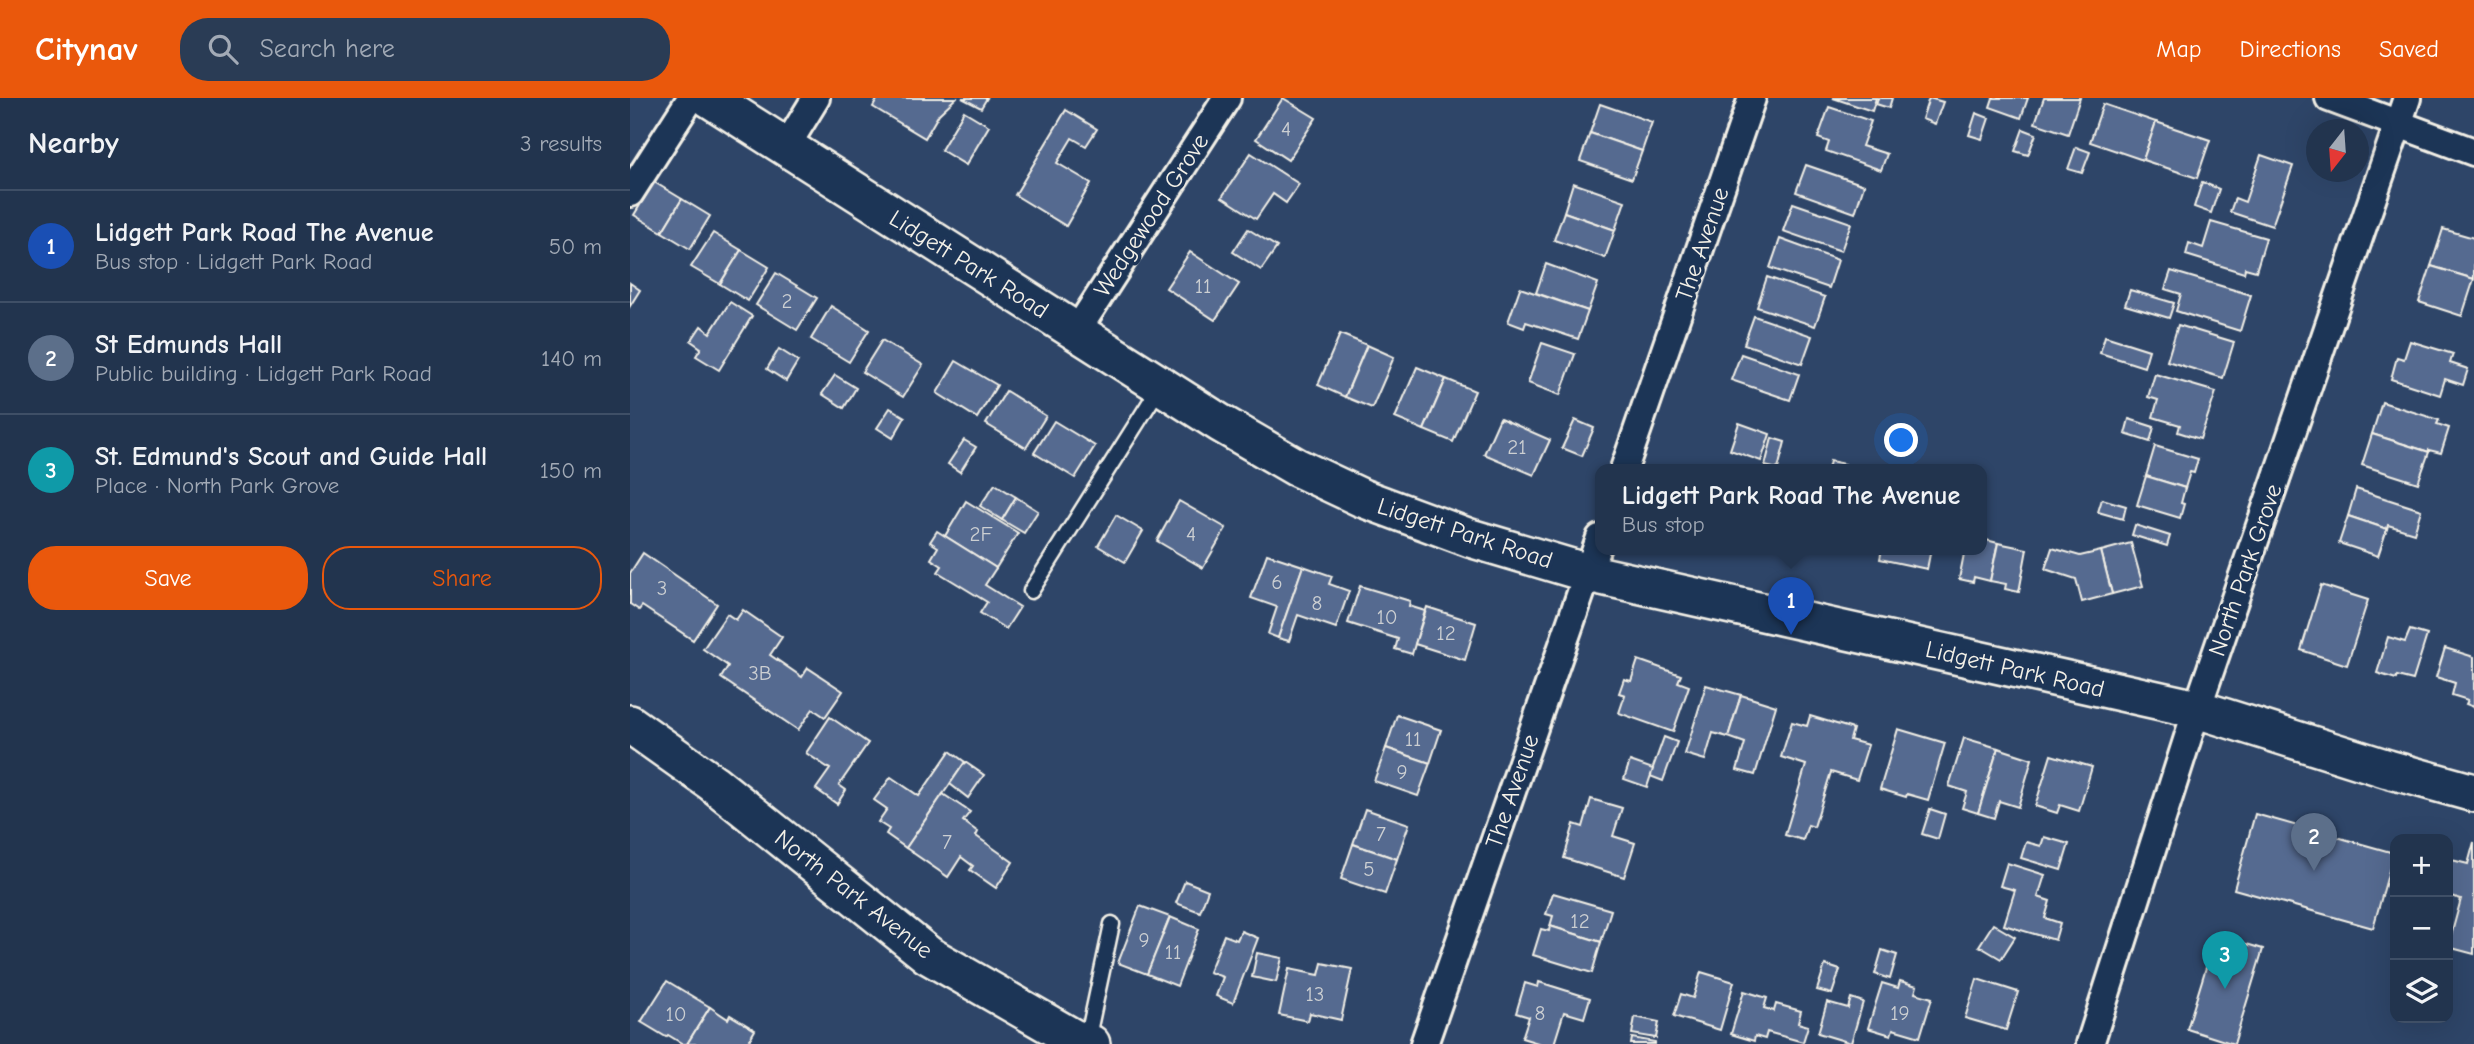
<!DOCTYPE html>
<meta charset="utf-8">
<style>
body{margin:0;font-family:"Comic Neue",sans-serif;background:#2a3c55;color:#f1f3f6}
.controls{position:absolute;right:21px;bottom:21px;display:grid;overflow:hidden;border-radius:14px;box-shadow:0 7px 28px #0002}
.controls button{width:63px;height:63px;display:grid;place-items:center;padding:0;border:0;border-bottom:2px solid #3f4f66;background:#22344e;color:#f1f3f6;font:35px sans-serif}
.compass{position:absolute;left:1676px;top:21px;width:63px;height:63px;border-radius:50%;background:#22344e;box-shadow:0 7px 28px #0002;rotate:197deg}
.you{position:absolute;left:1272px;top:343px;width:24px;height:24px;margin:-18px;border:5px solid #fff;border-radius:50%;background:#1a73e8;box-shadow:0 0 0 10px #1a73e833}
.badge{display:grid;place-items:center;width:46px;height:46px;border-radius:50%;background:#ea580c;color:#fff;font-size:23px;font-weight:700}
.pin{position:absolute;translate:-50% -58px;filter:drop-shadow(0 2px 4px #0008)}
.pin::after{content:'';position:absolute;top:37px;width:24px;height:21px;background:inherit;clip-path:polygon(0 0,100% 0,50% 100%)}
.popup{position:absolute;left:965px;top:366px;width:392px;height:91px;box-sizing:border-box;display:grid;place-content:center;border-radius:14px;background:#22344e;filter:drop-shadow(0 2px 5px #0005);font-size:23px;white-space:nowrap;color:#a2aab6}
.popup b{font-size:26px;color:#f1f3f6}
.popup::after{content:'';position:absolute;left:50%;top:100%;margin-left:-14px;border:14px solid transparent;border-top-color:#22344e}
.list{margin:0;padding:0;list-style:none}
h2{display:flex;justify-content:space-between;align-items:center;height:91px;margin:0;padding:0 28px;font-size:30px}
h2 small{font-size:23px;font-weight:400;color:#a2aab6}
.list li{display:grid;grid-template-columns:46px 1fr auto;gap:21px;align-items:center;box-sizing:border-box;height:112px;padding:0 28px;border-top:2px solid #3f4f66}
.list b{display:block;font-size:26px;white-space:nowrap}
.list p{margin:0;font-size:23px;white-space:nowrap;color:#a2aab6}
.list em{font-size:23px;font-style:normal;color:#a2aab6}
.actions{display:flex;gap:14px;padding:21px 28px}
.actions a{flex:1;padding:16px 0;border:2px solid #ea580c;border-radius:28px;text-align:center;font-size:24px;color:#ea580c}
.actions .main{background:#ea580c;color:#fff}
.icon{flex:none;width:38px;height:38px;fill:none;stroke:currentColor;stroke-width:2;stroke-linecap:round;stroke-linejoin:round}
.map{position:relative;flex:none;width:1844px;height:946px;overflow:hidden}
header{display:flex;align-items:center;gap:42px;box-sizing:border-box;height:98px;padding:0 35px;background:#ea580c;color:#fff}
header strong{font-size:33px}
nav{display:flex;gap:38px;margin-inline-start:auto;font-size:24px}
.search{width:490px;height:63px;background:#2a3c55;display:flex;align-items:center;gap:18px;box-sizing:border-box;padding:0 24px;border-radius:28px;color:#a2aab6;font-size:26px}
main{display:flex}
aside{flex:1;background:#22344e}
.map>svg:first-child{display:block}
</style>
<header>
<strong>Citynav</strong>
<div class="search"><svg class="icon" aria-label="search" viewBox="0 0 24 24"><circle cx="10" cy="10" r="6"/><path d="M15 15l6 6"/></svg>Search here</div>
<nav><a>Map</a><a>Directions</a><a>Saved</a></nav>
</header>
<main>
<aside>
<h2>Nearby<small>3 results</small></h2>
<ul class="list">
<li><span class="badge" style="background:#1a4fb4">1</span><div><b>Lidgett Park Road The Avenue</b><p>Bus stop · Lidgett Park Road</p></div><em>50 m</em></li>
<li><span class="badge" style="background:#5c6f8a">2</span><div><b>St Edmunds Hall</b><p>Public building · Lidgett Park Road</p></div><em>140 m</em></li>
<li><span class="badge" style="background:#0f9aa8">3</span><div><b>St. Edmund's Scout and Guide Hall</b><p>Place · North Park Grove</p></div><em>150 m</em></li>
</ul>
<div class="actions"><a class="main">Save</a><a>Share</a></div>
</aside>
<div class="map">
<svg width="1844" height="946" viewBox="0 0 1844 946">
<rect width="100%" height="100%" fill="#2e4568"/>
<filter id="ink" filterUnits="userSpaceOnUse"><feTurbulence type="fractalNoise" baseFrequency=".0143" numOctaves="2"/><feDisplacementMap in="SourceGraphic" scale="14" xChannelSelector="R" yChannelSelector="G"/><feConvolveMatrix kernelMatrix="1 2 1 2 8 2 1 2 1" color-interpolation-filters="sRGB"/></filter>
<g filter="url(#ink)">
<!-- building -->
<g fill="#556a90" stroke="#f4f1e8" stroke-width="2">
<polygon points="248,0 326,0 309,16 295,40 243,9"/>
<polygon points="332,0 357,0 351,10"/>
<polygon points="653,0 686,20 658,62 626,41"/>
<polygon points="1203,0 1246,0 1242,13"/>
<polygon points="1248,0 1262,0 1259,10 1246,6"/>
<polygon points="1299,0 1313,4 1305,26 1292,21"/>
<polygon points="1363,0 1398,0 1391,20 1360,9"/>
<polygon points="1414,0 1450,0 1438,36 1405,25"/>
<polygon points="970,6 1022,24 1012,53 960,35"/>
<polygon points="1473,6 1526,24 1513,62 1460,44"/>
<polygon points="1199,9 1241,23 1232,48 1257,56 1251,72 1196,53 1199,44 1188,40"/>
<polygon points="436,12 467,31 456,48 442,40 427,65 461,85 436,128 385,97"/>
<polygon points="334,13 359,28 336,67 311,52"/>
<polygon points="1346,15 1359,20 1352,41 1339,37"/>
<polygon points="1526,24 1580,42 1567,80 1513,62"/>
<polygon points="1393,31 1406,36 1398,57 1385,53"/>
<polygon points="960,35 1012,53 1002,81 950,63"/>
<polygon points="1446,49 1460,54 1452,75 1438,71"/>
<polygon points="621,55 669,86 656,105 643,96 626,121 592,99"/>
<polygon points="1631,57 1663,68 1642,128 1600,114 1605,100 1615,104"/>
<polygon points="1176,67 1234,87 1225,115 1166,94"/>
<polygon points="24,84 52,101 32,134 4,117"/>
<polygon points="1572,84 1589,91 1581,115 1564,109"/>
<polygon points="943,85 995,103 985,132 934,114"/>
<polygon points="52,101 80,118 60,151 32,134"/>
<polygon points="1163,105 1221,125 1211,153 1153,133"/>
<polygon points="934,114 985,132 975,160 924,142"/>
<polygon points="1581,124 1636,140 1626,173 1615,170 1614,175 1556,157 1559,145 1573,150"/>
<polygon points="618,131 647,149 631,172 603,154"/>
<polygon points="1813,131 1844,140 1844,181 1801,168"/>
<polygon points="83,135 111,152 90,186 61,169"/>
<polygon points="1150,141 1208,162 1199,190 1140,170"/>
<polygon points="111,152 139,169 118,203 90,186"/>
<polygon points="560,154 609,186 585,222 536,190"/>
<polygon points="916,166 968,185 958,213 906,195"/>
<polygon points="1801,168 1844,181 1832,218 1789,204"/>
<polygon points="1541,173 1621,197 1610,233 1546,213 1551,196 1535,191"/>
<polygon points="146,175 187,200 167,232 126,207"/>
<polygon points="1137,179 1195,199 1185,228 1127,209"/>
<polygon points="0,185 10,192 0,208"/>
<polygon points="890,190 958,213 948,241 896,224 894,230 878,224"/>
<polygon points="1500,192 1544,205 1539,220 1495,207"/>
<polygon points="100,204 122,218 89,272 66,258 71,250 61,243 71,228 80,235"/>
<polygon points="201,208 239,232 219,264 181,241"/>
<polygon points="1124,218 1182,238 1172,266 1114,246"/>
<polygon points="1548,227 1604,244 1593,280 1537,263"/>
<polygon points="710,236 737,247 715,299 688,287"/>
<polygon points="1475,238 1519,252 1514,269 1470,255"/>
<polygon points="252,242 293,267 273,299 232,274"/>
<polygon points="1780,243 1823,256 1820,265 1838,271 1833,287 1815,281 1810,297 1761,281 1767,259 1774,261"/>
<polygon points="912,245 945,256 930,297 898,285"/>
<polygon points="737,247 764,259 742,310 715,299"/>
<polygon points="149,251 168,263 156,283 137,271"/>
<polygon points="1111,256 1169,276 1160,302 1101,282"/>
<polygon points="326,263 367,287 347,320 307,295"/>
<polygon points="787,269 816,281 794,332 765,320"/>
<polygon points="1525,276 1586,294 1570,341 1548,334 1550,327 1523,319 1528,302 1518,299"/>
<polygon points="205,277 226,290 214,310 192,296"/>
<polygon points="816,281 845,293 823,344 794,332"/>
<polygon points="376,293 416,318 396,350 356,326"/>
<polygon points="1752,304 1809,322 1807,326 1819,330 1811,355 1799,352 1799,354 1742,336"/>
<polygon points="260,310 275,319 263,340 247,330"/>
<polygon points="870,320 920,342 904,377 854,356"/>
<polygon points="1499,321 1524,329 1520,344 1495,336"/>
<polygon points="945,322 964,330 952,358 932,350"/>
<polygon points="424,323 465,348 445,380 404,355"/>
<polygon points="1109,325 1140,336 1131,363 1100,352"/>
<polygon points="1742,336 1799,354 1788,385 1732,367"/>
<polygon points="1142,340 1155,344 1148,371 1135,368"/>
<polygon points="334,342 346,349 330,374 318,366"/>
<polygon points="1525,348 1568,361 1564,375 1560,374 1555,390 1516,378"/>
<polygon points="1200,363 1215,366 1214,371 1198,371"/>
<polygon points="1516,378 1555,390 1551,405 1554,406 1550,420 1507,407"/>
<polygon points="365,386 386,399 372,422 350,408"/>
<polygon points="1726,391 1791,412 1784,435 1758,427 1757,431 1718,418"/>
<polygon points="386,399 408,413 394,435 372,422"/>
<polygon points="1472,401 1496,408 1493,421 1468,414"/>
<polygon points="336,403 388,435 366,470 315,438"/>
<polygon points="549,403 596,430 573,470 527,443"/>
<polygon points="486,417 513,433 495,464 468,448"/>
<polygon points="1718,418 1757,431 1748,458 1709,445"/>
<polygon points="1505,427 1540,438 1537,448 1502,437"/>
<polygon points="307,433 366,470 355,487 390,509 376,531 350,515 357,504 308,474 312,468 301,461 308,449 300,444"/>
<polygon points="1352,441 1368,445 1360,483 1344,479 1343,484 1329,481 1335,451 1352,451"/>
<polygon points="1368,445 1397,451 1389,494 1375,491 1376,486 1360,483"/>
<polygon points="1501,445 1513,488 1482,496 1471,453"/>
<polygon points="1422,450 1450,458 1471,453 1482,496 1452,504 1446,481 1415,471"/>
<polygon points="1252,451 1301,451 1297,471 1250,461"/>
<polygon points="13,455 87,506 63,542 12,508 9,512 0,506 0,475"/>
<polygon points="637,456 673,468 648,540 638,536 647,509 621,500"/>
<polygon points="673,468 702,478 699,486 719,493 706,530 668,517 659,543 648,540"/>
<polygon points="1691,487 1738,502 1717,567 1671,552"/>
<polygon points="730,488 780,503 779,508 795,513 782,556 765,551 768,541 718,525"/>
<polygon points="797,509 846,525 835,562 785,546"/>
<polygon points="113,512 152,539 140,557 172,579 178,570 213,593 195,619 183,611 168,632 91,580 98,568 73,551 97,516 106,522"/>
<polygon points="1780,532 1797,537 1783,582 1767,578 1766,581 1747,575 1758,539 1775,544"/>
<polygon points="1815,550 1844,559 1844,609 1836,606 1838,602 1822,597 1825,585 1806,579"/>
<polygon points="1008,562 1051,577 1048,584 1059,588 1043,634 989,615 995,597 989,595 994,581 1001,583"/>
<polygon points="1076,587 1111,597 1098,639 1083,635 1075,662 1055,656"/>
<polygon points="1111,597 1146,608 1125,677 1107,672 1115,645 1098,639"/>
<polygon points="767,617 811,632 800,665 756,650"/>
<polygon points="1180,618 1223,631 1220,642 1238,647 1227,682 1201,674 1184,729 1178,727 1173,742 1155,737 1176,667 1151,659 1162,624 1177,628"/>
<polygon points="200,619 238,645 209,687 216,692 207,706 186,691 200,671 176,655"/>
<polygon points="1268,631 1315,645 1298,702 1277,696 1276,699 1250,691"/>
<polygon points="1034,639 1047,644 1033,683 1020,678"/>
<polygon points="1334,640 1368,650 1348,715 1332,710 1337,694 1319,688"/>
<polygon points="756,650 800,665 788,698 744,683"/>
<polygon points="1368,650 1402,661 1388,709 1369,703 1364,720 1348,715"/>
<polygon points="320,653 335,664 276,750 256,736 259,731 248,724 257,711 244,702 261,679 289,698"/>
<polygon points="1421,657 1462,669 1449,713 1430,707 1427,715 1405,708"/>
<polygon points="1000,663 1023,671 1017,689 994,681"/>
<polygon points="335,664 354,677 338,700 320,686"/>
<polygon points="313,696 340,714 333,723 348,734 346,738 383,764 366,790 340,772 343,768 331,759 318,779 276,750"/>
<polygon points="961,701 992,710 983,738 1005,745 994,779 934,760 944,726 953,729"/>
<polygon points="735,711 779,726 767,761 723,746"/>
<polygon points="1300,711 1315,716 1308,741 1292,736"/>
<polygon points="1625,716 1764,755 1743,830 1604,791"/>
<polygon points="1414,739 1439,746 1431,772 1391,760 1396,744 1411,748"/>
<polygon points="1844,744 1844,856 1818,849 1831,801 1818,797 1818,761 1838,766"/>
<polygon points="723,746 767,761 755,796 711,781"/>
<polygon points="1377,765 1415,777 1408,799 1420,803 1415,820 1430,825 1425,842 1374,827 1385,792 1370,788"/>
<polygon points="555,783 578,792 570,814 546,805"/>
<polygon points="923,795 981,812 971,844 920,828 923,818 916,816"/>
<polygon points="510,808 540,819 517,876 488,865"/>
<polygon points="540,819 569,831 547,888 517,876"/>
<polygon points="1363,826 1385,839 1371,861 1349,848"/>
<polygon points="920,828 971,844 962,875 903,857 911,831 919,833"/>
<polygon points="611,833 628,840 603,905 586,898 593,879 579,874 594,837 607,842"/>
<polygon points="1586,837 1633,851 1604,946 1557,931"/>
<polygon points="1252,852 1267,857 1260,881 1245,876"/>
<polygon points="627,855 652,860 646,884 622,879"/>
<polygon points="692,865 722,871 711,922 680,915 678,923 649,917 659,871 689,877"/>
<polygon points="1195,867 1210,872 1202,896 1187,892"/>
<polygon points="1071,874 1104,884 1090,932 1044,918 1051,896 1063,900"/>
<polygon points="1347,881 1388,894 1376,932 1335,920"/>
<polygon points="37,883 80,909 57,946 53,946 38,937 36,939 11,924"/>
<polygon points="1270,883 1287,888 1285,895 1302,900 1290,939 1263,931 1261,937 1238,930 1252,885 1268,890"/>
<polygon points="909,884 960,900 954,920 934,914 924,946 911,946 892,940 899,919 886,915 895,885 908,889"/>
<polygon points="1114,893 1137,900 1134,910 1144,913 1146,906 1171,913 1168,925 1178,928 1173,944 1137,934 1135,941 1125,938 1124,943 1101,936"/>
<polygon points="1221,900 1233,904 1221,945 1188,935 1197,904 1218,910"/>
<polygon points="80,909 98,921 100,917 125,932 117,946 57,946"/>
<polygon points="1005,919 1029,924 1026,940 1002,936"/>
<polygon points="1002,940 1025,944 1025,946 1001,946"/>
</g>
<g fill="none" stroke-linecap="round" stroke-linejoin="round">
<!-- lane casing -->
<g stroke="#f4f1e8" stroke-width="19">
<g id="lane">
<polyline points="401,493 531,287"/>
<polyline points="457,943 482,826"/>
</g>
</g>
<!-- street casing -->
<g stroke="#f4f1e8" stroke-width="32">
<g id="street">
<polyline points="1699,0 1844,54"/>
<polyline points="156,49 186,0"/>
<polyline points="0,95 61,0"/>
<polyline points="446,234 597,0"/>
<polyline points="994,371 1122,0"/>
<polyline points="794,946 970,440"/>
<polyline points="1460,946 1567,611 1777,0"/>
</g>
</g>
<!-- secondary casing -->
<g stroke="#f4f1e8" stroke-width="42">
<g id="secondary">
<polyline points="79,0 590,325 666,369 732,400 840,440 958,475 1567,611 1758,671 1844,695"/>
<polyline points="0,626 83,685 298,857 443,940 461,946"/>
</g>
</g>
<!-- lane -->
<use href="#lane" stroke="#1d3557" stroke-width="14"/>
<!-- street -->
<use href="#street" stroke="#1d3557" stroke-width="26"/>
<!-- secondary -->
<use href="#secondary" stroke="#1d3557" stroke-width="37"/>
</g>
</g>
<g text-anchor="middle" stroke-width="7" stroke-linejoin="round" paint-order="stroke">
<!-- number labels -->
<g font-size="21" fill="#cccfd2">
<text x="656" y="38">4</text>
<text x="573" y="195">11</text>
<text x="157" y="210">2</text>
<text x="887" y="356">21</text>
<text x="351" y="443">2F</text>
<text x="561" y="443">4</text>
<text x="647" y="491">6</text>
<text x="32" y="497">3</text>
<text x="687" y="512">8</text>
<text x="757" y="526">10</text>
<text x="816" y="542">12</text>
<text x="130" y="582">3B</text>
<text x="783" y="648">11</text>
<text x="772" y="681">9</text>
<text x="751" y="743">7</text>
<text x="317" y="751">7</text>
<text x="739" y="778">5</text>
<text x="950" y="830">12</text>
<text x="514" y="849">9</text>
<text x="543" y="861">11</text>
<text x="685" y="903">13</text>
<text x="910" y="922">8</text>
<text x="1270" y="922">19</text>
<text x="46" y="923">10</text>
</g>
<!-- street labels -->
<g font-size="24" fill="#f4f1e8" stroke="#1d3557">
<text transform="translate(521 117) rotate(-57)" y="8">Wedgewood Grove</text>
<text transform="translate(1072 146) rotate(-71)" y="8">The Avenue</text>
<text transform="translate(339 166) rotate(32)" y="8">Lidgett Park Road</text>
<text transform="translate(835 435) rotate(18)" y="8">Lidgett Park Road</text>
<text transform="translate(1615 472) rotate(-71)" y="8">North Park Grove</text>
<text transform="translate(1385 571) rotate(13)" y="8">Lidgett Park Road</text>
<text transform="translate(882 693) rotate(-71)" y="8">The Avenue</text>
<text transform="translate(224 796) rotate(38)" y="8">North Park Avenue</text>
</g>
</g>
</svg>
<div class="controls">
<button>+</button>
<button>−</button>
<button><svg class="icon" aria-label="layers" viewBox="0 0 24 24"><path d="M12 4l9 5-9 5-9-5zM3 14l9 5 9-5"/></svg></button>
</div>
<svg class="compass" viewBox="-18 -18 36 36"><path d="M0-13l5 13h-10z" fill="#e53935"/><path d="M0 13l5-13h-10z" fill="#a2aab6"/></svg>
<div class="you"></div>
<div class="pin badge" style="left:1161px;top:537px;background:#1a4fb4">1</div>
<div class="popup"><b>Lidgett Park Road The Avenue</b>Bus stop</div>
<div class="pin badge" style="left:1684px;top:773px;background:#5c6f8a">2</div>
<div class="pin badge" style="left:1595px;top:891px;background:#0f9aa8">3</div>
</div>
</main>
